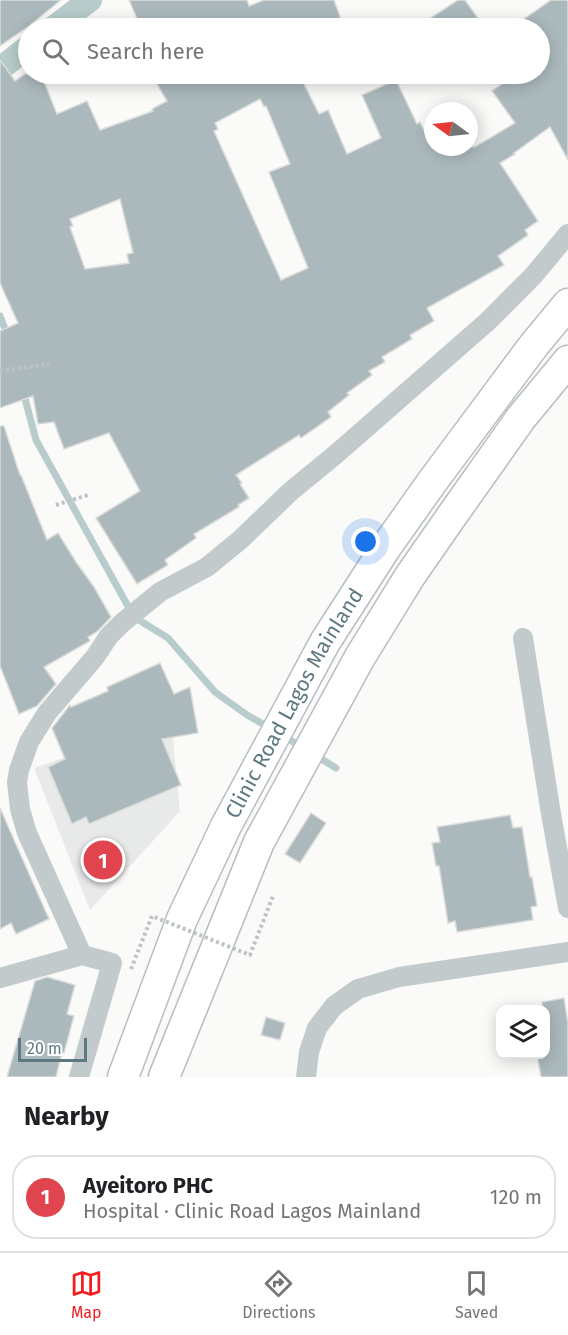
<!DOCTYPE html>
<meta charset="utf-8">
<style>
body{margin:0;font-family:"Fira Sans",sans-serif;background:#f2f2f2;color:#202124}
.controls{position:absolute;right:18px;bottom:18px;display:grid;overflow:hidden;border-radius:12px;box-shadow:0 3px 15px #0003}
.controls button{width:54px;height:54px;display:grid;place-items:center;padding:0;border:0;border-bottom:2px solid #e0e0e0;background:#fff;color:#202124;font:30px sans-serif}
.compass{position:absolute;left:424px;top:102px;width:54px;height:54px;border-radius:50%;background:#fff;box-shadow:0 3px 15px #0003;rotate:285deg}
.scale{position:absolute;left:18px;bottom:15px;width:69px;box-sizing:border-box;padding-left:6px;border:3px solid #5e7880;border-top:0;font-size:16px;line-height:21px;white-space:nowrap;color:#5e7880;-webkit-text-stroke:4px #fff;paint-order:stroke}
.you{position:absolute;left:366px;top:542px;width:21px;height:21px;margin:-15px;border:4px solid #fff;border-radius:50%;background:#1a73e8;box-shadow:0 0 0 9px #1a73e833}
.badge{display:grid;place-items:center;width:39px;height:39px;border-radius:50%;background:#f61c1e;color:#fff;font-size:20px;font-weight:700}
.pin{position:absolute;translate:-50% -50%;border:3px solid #fff;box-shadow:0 2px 6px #0006}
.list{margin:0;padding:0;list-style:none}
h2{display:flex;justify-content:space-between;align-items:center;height:78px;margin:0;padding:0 24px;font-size:26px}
h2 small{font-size:20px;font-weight:400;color:#757577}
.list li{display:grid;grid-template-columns:39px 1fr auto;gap:18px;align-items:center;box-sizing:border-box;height:84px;margin:0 12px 12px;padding:0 12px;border:2px solid #e0e0e0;border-radius:24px}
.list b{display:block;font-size:22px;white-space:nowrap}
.list p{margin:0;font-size:20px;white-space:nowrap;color:#757577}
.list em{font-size:20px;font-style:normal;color:#757577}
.icon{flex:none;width:33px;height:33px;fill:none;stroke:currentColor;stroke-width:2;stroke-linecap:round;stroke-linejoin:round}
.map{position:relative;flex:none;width:568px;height:1077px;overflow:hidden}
.search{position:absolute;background:#fff;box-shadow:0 3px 15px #0003;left:18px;right:18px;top:18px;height:66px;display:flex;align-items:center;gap:15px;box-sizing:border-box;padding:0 21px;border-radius:33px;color:#757577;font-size:22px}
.sheet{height:174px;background:#fff}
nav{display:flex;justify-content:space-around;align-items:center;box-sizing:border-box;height:84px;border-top:2px solid #e0e0e0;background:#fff;font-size:16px;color:#757577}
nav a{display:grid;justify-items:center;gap:3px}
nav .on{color:#f61c1e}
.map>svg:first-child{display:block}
</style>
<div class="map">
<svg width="568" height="1077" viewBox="0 0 568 1077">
<rect width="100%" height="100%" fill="#fafaf8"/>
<!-- built -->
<polygon fill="#e8eae9" points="171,720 180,811 90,910 34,768"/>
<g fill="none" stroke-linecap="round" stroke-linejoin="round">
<!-- stream -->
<g stroke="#b8cccc" stroke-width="7">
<polyline points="0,316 8,337"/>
<polyline points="23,391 36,440 134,617 168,638 215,692 247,715 270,728"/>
<polyline points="282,735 303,748"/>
<polyline points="315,755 336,768"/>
</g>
<!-- canal -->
<g stroke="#b8cccc" stroke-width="24">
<polyline points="53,28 90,0"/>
<polyline points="0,69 28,47"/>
</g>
</g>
<!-- building -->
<g fill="#abb9bd" stroke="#dcdcda" stroke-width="1.5" fill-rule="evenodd">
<polygon points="0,0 61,0 29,26 0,46"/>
<polygon points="129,0 247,0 249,6 264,0 334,0 344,28 141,28"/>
<polygon points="458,0 465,0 485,28 415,28"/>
<path d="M551,0H568V160L550,127L514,153L515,154L500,163L538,221L525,230L528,235L498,256L504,265L427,308L434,321L410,335L412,339L382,357L385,362L369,371L372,375L347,393L349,395L328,412L331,417L301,438L299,435L236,475L242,483L240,484L249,498L238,505L239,507L194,534L196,538L165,560L168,565L137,584L96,518L140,491L109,433L64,449L54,422L38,424L33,396L0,408V331L18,323L0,283V60L15,81L25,74H41L57,114L87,101L100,130L153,111L152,109L167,101L151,74H299L319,114L328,110L347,154L381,138L362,95L396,80L417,124L420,122L432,147H475L515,123L492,91L516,74H540V28H511ZM260,99L264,107L266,106L290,164L269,172L308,268L281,280L214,131L218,129L215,123ZM120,199L133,253L127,254L129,263L85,269L70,227L73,226L70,219Z"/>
<polygon points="0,426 4,426 20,475 21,475 47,540 58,533 76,562 94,587 111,617 98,631 88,637 90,641 44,667 56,684 37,706 19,714 0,666"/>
<polygon points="160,663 174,694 190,687 198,733 162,739 181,785 89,824 86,817 72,824 48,767 65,759 52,728 70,705 71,707 108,691 107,687"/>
<polygon points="0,808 49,919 16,934 11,923 0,929"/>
<polygon points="311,813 326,823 300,863 285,854"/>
<polygon points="510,815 513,828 522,827 530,877 532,877 537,906 531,907 533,920 457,932 455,921 448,923 439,866 436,866 432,843 440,842 437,827"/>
<polygon points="47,977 75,985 67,1014 74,1016 64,1053 62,1053 56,1077 7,1077 35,981"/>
<polygon points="564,998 568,1023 568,1077 541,1077 537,1054 546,1054 546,1010 543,1010 542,1002"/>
<polygon points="266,1017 285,1023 280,1040 261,1035"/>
</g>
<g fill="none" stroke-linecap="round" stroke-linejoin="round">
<!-- primary casing -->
<g stroke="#b6bec1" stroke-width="33">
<g id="primary">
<path id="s1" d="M123,1077L182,919L226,826L325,642L386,547L432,482L534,345L568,304"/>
<polyline points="164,1077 259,842 360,657 410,576 451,517 521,418 568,361"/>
</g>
</g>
<!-- path -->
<g stroke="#bdc2c4" stroke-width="4" stroke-dasharray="3 3" stroke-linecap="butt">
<polyline points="0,371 49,364"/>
<polyline points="56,505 88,495"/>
</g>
<!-- minor -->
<g stroke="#c2cacc" stroke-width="20">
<polyline points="523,638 551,814 568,908"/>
<polyline points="82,955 27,833 20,809 17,782 19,770 29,742 47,713 95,657 109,636 122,623 160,592 207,567 240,540 291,491 335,455 487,322 533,276 568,234"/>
<polyline points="0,978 82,955 112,963 79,1077"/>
<polyline points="306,1077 309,1052 317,1028 334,1006 358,989 399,977 568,952"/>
</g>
<!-- primary -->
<use href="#primary" stroke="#fff" stroke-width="30"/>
<!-- path-bridge -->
<polyline stroke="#bdc2c4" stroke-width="4" stroke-dasharray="3 3" stroke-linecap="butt" points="131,969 152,916 250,955 273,896"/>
</g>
<g text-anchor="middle" stroke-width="6" stroke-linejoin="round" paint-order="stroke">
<!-- street labels -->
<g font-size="21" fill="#5e7880" stroke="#fff">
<text dy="7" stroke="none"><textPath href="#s1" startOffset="412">Clinic Road Lagos Mainland</textPath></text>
</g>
</g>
</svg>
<div class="controls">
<button><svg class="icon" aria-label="layers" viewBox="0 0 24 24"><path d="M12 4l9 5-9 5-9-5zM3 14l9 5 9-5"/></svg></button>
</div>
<svg class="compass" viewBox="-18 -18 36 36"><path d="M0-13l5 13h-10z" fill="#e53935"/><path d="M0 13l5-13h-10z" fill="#757577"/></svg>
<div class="scale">20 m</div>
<div class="you"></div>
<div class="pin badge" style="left:103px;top:860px;background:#e0444e">1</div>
<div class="search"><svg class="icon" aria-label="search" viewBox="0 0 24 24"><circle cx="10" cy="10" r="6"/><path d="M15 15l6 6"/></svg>Search here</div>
</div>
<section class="sheet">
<h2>Nearby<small></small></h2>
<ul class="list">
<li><span class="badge" style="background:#e0444e">1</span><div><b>Ayeitoro PHC</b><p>Hospital · Clinic Road Lagos Mainland</p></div><em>120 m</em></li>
</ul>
</section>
<nav>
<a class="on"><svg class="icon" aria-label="map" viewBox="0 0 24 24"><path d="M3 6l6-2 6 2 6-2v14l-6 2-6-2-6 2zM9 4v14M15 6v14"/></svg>Map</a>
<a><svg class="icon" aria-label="directions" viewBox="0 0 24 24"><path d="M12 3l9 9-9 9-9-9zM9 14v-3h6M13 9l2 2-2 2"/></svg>Directions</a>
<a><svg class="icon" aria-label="saved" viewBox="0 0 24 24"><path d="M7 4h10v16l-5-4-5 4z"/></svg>Saved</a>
</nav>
